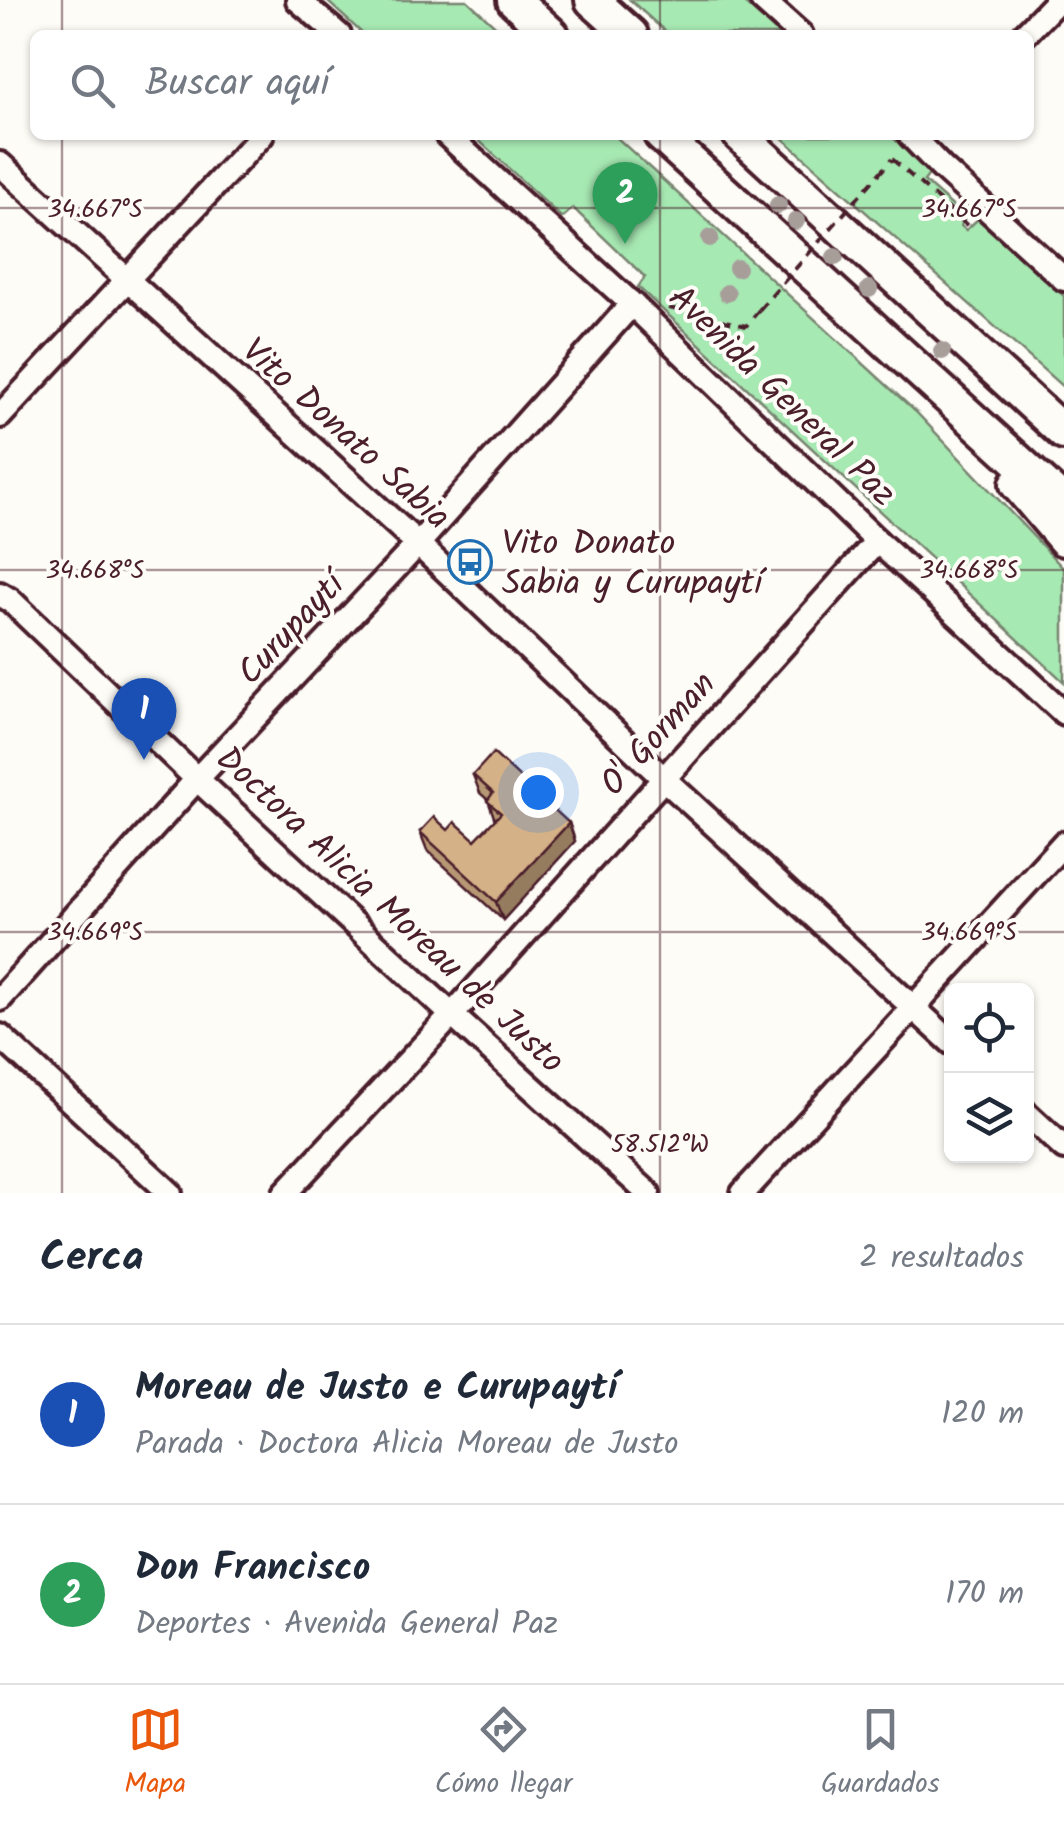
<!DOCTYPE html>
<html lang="es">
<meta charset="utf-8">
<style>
body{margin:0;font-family:Kalam,sans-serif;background:#f6f6f7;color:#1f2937}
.controls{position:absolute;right:30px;bottom:30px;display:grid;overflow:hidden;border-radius:15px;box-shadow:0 2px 8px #0004}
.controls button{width:90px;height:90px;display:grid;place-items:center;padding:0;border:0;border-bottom:2px solid #e0e1e3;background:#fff;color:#1f2937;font:50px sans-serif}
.you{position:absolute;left:538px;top:792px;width:35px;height:35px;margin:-25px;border:8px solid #fff;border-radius:50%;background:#1a73e8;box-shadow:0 0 0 15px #1a73e833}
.badge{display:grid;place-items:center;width:65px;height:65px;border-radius:50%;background:#ea580c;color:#fff;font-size:32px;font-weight:700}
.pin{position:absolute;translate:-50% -82px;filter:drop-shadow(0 2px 5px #0008)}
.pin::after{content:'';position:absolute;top:52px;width:35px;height:30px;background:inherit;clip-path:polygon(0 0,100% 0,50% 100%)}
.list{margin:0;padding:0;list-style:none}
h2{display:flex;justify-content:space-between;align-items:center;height:130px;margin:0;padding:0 40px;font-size:42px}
h2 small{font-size:32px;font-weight:400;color:#747a83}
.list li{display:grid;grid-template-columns:65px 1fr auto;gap:30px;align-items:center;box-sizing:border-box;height:180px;padding:0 40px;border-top:2px solid #e0e1e3}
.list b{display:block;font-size:38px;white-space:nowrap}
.list p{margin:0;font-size:32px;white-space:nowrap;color:#747a83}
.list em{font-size:32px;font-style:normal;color:#747a83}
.icon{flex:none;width:55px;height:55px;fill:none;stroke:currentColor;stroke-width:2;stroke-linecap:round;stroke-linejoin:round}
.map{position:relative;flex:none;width:1064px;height:1193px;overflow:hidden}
.search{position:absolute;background:#fff;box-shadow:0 2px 8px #0004;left:30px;right:30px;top:30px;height:110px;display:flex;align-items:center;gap:25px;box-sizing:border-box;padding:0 35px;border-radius:15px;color:#747a83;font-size:38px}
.sheet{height:490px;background:#fff}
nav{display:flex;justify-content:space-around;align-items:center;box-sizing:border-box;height:140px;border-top:2px solid #e0e1e3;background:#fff;font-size:28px;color:#747a83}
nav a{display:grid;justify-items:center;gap:5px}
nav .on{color:#ea580c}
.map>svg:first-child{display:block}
</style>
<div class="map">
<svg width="1064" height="1193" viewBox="0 0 1064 1193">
<rect width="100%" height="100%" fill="#fdfcf7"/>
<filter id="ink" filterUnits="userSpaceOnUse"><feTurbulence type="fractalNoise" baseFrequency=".01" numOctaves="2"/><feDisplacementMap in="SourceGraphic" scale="20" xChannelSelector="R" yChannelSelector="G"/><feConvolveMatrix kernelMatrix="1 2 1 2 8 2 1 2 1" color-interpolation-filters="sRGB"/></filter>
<g filter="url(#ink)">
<!-- green -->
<g fill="#a7e9b3" stroke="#78846f" stroke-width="2.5">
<polygon points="326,0 467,0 505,35 364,35"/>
<polygon points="630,0 741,0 780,35 669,35"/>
<polygon points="473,135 614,135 916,412 1064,569 1064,682 638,287 645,277 573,208 562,218"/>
<polygon points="779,135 890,135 931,172 924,181 965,217 961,226 966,230 979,218 1064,296 1064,388"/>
</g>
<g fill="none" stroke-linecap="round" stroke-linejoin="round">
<!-- minor casing -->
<g stroke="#4a1f2b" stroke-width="30">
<g id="minor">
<polyline points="298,0 339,35"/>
<polyline points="762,0 801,35"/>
<polyline points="1024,35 1058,0"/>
<polyline points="447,135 632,304 877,541 1064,713"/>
<polyline points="910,135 942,168 1064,279"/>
<polyline points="0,164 418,544 663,778 952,1043"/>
<polyline points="0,416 262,135"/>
<polyline points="0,594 10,600 197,779 452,1015 648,1193"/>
<polyline points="0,999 197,779 418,544 632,304"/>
<polyline points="0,1036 170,1193"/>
<polyline points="1026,1113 1064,1148"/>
<polyline points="285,1193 452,1015 877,541"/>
<polyline points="743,1193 1064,843"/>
</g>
</g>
<!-- highway casing -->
<g stroke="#4a1f2b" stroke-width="40">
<g id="highway">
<polyline points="514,0 552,35"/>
<polyline points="592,0 631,35"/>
<polyline points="661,135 1064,503"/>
<polyline points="740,135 1064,433"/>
<polyline points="1017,484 1064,539"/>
</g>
</g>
<!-- path -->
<g stroke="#4a1f2b" stroke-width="4" stroke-dasharray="10 8" stroke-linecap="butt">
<polyline points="892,159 968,226"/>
<polyline points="669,308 746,326 759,310"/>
</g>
<!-- minor -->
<use href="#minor" stroke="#fdfcf7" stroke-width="22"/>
<!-- highway -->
<use href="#highway" stroke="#fdfcf7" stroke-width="32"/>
<!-- path-bridge -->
<polyline stroke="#4a1f2b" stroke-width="4" stroke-dasharray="10 8" stroke-linecap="butt" points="759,310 892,159"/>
</g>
<!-- trees -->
<g fill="#a79e9a">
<circle cx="778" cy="205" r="9"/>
<circle cx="796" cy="221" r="9"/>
<circle cx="710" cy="238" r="9"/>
<circle cx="835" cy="257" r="9"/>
<circle cx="737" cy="268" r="9"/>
<circle cx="869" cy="289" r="9"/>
<circle cx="727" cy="293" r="9"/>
<circle cx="942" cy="351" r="9"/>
</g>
<!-- wall -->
<polygon fill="#b79874" stroke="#4a1f2b" stroke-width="2.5" points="473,775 569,823 575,841 503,920 427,850 420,832 448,830 475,840 495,820 488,800 480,793"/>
<!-- shaded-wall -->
<polygon fill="#957c5e" stroke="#4a1f2b" stroke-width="2.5" points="569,823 575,841 503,920 496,902"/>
<!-- building -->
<polygon fill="#d5b187" stroke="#4a1f2b" stroke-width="2.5" points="493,753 569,823 496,902 420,832 434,817 448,830 455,822 475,840 501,813 487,801 493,793 473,775"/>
</g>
<!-- ticks -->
<path fill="none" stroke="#4a1f2b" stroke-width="2.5" stroke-opacity="0.45" d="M62,0V35M660,0V35M62,135V1193M660,135V1193M0,208H1064M0,570H1064M0,932H1064"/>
<!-- icons -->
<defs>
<g id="bus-ring" transform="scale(2.25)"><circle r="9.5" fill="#fdfcf7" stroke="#1f6fb2" stroke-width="1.5"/><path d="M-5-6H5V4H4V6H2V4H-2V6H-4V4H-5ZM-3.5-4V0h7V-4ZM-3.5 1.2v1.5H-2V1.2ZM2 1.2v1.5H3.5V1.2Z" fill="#1f6fb2"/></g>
</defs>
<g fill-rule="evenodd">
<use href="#bus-ring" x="470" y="562"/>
</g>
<g text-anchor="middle" stroke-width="8" stroke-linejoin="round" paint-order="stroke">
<!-- street labels -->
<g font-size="35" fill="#4a1f2b" stroke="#fdfcf7">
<text transform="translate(783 395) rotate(44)" y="12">Avenida General Paz</text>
<text transform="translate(347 433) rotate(42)" y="12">Vito Donato Sabia</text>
<text transform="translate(290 628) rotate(-47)" y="12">Curupaytí</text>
<text transform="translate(657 733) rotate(-48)" y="12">O' Gorman</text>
<text transform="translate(391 909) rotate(43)" y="12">Doctora Alicia Moreau de Justo</text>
</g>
<!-- poi labels -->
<g font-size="35" fill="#4a1f2b" stroke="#fdfcf7" text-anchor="start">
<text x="502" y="554">Vito Donato<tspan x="502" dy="40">Sabia y Curupaytí</tspan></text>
</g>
</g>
<g font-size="25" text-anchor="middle" fill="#4a1f2b" stroke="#fdfcf7" stroke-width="8" stroke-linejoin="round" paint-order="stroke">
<text x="95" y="217">34.667°S</text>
<text x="969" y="217">34.667°S</text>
<text x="95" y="578">34.668°S</text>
<text x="969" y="578">34.668°S</text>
<text x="95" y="940">34.669°S</text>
<text x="969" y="940">34.669°S</text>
<text x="660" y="1152">58.512°W</text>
</g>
</svg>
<div class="controls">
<button><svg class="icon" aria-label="locate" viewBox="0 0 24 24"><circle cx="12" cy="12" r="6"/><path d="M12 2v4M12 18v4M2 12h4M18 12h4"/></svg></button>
<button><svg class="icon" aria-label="layers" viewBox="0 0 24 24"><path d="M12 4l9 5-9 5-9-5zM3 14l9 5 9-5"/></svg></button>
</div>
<div class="you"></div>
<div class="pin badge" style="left:144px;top:760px;background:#1a4fb4">1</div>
<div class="pin badge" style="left:625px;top:244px;background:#2e9e5b">2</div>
<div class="search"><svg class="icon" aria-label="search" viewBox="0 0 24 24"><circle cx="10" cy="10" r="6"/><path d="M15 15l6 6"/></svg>Buscar aquí</div>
</div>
<section class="sheet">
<h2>Cerca<small>2 resultados</small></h2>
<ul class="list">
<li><span class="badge" style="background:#1a4fb4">1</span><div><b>Moreau de Justo e Curupaytí</b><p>Parada · Doctora Alicia Moreau de Justo</p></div><em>120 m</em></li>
<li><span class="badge" style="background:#2e9e5b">2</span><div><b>Don Francisco</b><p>Deportes · Avenida General Paz</p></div><em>170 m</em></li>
</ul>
</section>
<nav>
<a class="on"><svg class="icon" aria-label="map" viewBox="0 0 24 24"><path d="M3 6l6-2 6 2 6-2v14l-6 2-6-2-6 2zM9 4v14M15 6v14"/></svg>Mapa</a>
<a><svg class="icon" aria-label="directions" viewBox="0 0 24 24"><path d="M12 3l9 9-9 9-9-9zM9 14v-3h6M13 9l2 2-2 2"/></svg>Cómo llegar</a>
<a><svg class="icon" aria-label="saved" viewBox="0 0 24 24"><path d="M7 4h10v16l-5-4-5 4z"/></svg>Guardados</a>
</nav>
